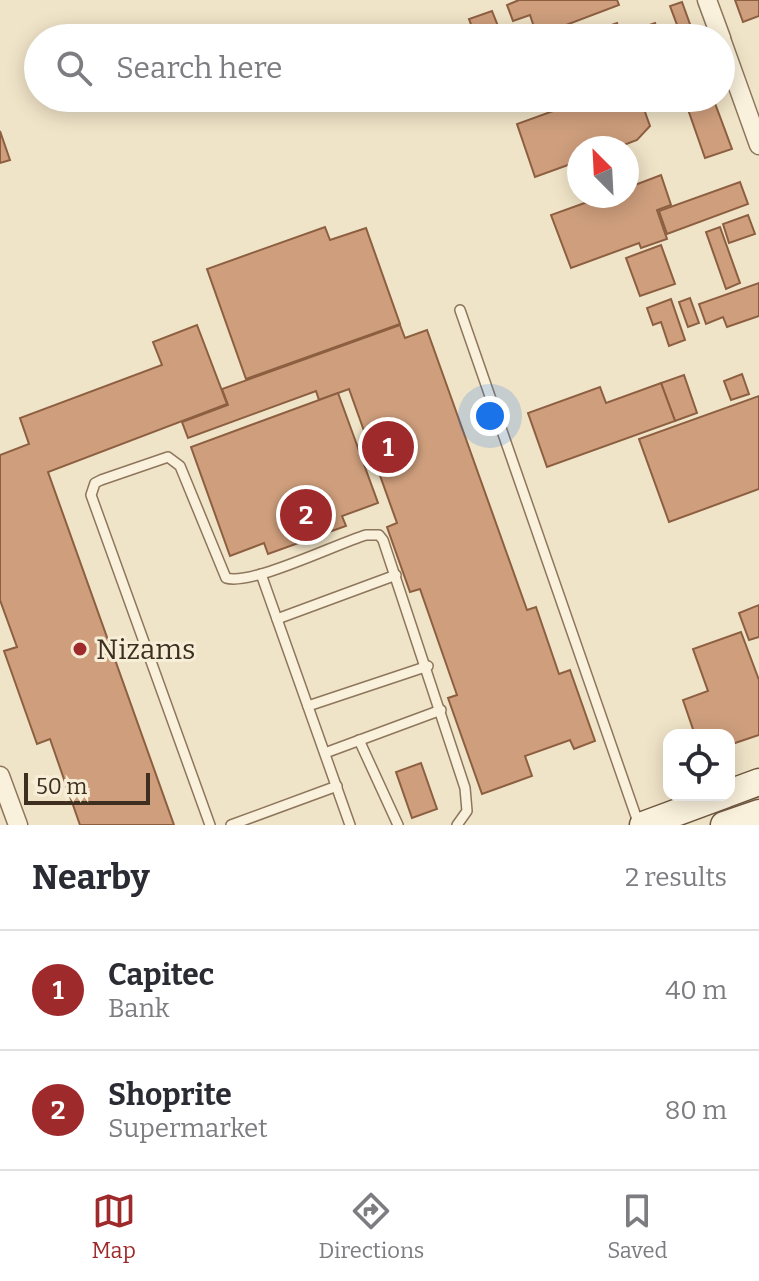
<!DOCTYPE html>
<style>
body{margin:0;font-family:Bitter,serif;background:#f7f7f7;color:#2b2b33}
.controls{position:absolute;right:24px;bottom:24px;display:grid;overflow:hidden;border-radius:16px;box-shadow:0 4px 20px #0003}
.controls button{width:72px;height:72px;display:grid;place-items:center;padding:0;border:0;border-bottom:2px solid #e1e1e2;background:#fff;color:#2b2b33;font:40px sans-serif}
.compass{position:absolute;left:567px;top:136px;width:72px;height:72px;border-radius:50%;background:#fff;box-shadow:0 4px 20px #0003;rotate:336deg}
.scale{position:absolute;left:24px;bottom:20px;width:126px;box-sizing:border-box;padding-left:8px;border:4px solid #3d2e20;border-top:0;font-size:22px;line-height:28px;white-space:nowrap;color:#3d2e20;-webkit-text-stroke:6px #f7eed8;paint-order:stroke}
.you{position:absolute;left:490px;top:416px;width:28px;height:28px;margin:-20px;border:6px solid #fff;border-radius:50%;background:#1a73e8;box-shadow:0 0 0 12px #1a73e833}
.badge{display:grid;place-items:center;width:52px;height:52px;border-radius:50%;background:#9e2a2b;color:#fff;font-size:26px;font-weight:700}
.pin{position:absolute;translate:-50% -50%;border:4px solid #fff;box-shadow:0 2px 8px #0006}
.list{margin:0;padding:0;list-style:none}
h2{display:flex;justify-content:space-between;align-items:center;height:104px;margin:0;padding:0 32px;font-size:34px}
h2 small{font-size:26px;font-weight:400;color:#7c7c81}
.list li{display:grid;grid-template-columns:52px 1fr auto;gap:24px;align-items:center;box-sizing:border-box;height:120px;padding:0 32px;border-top:2px solid #e1e1e2}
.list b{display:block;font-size:30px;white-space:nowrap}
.list p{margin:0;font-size:26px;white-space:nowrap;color:#7c7c81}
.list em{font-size:26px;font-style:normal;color:#7c7c81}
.icon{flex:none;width:44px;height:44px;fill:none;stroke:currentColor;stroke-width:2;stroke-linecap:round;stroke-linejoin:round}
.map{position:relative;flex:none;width:759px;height:825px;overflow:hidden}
.search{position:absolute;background:#fff;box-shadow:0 4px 20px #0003;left:24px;right:24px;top:24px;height:88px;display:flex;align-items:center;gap:20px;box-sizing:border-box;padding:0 28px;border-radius:44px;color:#7c7c81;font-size:30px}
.sheet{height:344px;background:#fff}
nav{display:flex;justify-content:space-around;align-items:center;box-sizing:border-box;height:112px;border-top:2px solid #e1e1e2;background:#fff;font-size:22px;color:#7c7c81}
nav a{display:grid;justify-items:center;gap:4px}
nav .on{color:#9e2a2b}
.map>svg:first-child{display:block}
</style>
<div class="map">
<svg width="759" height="825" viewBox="0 0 759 825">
<rect width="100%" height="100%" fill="#f0e4c8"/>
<!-- building -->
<g fill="#cf9f7d" stroke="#8d5f41" stroke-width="2">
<polygon points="519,0 617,0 619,5 537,36 530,15 513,21 507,5"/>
<polygon points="735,0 759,0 759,16 743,22"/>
<polygon points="682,2 695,38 682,38 670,6"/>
<polygon points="492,11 500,31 476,38 469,19"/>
<polygon points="617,23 622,38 575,38"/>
<polygon points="655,23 661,38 626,38 625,34"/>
<polygon points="589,98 640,98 650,126 637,140 616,148 579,148 579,161 535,177 517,124"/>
<polygon points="684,98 713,98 732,149 705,158"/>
<polygon points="0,131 10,160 0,163"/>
<polygon points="661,175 671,205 657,210 667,239 641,248 639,243 571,268 551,215 604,196 627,196 627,188"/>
<polygon points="740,182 748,204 667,234 659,211"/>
<polygon points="748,215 755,234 729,243 723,224"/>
<polygon points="325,227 330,240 366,228 400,324 246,379 207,269"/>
<polygon points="720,227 740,283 726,289 706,232"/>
<polygon points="661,245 675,284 640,296 626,258"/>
<polygon points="759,283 759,316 727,327 723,317 706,324 699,304"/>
<polygon points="690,298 699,323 688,327 679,302"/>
<polygon points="671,299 685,340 669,346 661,322 653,325 647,308"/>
<polygon points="197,325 227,404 48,472 174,825 80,825 50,739 37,744 4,651 17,647 0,600 0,455 29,444 20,418 162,365 153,342"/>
<polygon points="400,325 405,338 427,330 527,610 536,607 559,674 570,670 595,741 574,749 570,740 525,756 532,776 482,794 448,698 457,695 420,589 410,592 387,527 397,523 349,389 319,400 316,391 188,438 182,422 228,405 222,389"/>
<polygon points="742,374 749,394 731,400 724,381"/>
<polygon points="684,375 697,413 675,421 661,383"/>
<polygon points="661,383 675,421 547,467 528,413 600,387 606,403"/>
<polygon points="338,393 378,503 342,516 346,526 268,554 264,543 230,556 191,447"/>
<polygon points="759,396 759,489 669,522 639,439"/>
<polygon points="759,605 759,637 749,640 739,613"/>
<polygon points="741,632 759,680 759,735 729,745 729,735 695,735 683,700 708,691 693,649"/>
<polygon points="421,763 437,809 412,818 396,772"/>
</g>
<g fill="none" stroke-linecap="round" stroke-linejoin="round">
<!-- lane casing -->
<g stroke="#8d765c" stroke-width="12">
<g id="lane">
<polyline points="460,310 639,825"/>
<polyline points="261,574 350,825"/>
<polyline points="277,619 396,575"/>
<polyline points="308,706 428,666"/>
<polyline points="359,740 398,825"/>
<polyline points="325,753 441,710"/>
<path d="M210,825L91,495L95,483L101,480L168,457L180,466L226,578C251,586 336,544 366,535H379L383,540L465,788L467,811L457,825"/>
<polyline points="231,825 337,786"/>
</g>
</g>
<!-- street casing -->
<g stroke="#8d765c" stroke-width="21">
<g id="street">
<polyline points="707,0 721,38"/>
<polyline points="721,39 759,145"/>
<polyline points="0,776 18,825"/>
</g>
</g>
<!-- secondary casing -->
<g stroke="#6f573f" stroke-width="29">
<g id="secondary">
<polyline points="729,793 759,782"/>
<polyline points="643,825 724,795"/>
<polyline points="724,825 759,813"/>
</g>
</g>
<!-- lane -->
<use href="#lane" stroke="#faf1dc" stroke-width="9"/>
<!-- street -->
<use href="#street" stroke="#faf1dc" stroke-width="18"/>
<!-- secondary -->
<use href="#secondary" stroke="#faf1dc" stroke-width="26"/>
</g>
<!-- markers -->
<circle fill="#9e2a2b" stroke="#f7eed8" stroke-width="3" cx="80" cy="649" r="8"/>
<g text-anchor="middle" stroke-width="6" stroke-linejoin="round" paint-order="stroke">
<!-- poi labels -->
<g font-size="28" fill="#3d2e20" stroke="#f7eed8" text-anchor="start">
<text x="96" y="659">Nizams</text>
</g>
</g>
</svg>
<div class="controls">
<button><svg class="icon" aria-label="locate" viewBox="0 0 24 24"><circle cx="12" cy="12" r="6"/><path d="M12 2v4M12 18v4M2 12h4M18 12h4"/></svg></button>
</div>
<svg class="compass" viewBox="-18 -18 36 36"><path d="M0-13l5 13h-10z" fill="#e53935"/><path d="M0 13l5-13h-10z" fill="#7c7c81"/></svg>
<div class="scale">50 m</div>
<div class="you"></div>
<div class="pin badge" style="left:388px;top:447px">1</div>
<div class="pin badge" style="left:306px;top:515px">2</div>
<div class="search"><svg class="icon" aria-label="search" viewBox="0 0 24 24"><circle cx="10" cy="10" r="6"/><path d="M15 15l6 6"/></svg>Search here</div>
</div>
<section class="sheet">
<h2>Nearby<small>2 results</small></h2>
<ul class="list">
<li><span class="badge">1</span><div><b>Capitec</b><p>Bank</p></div><em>40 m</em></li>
<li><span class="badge">2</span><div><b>Shoprite</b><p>Supermarket</p></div><em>80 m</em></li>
</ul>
</section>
<nav>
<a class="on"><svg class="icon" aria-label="map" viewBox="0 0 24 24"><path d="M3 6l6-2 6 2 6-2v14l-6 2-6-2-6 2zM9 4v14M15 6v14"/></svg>Map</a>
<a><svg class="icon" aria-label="directions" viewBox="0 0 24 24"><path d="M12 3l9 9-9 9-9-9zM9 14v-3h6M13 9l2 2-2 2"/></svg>Directions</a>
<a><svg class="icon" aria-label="saved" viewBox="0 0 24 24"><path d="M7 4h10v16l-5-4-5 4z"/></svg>Saved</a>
</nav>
